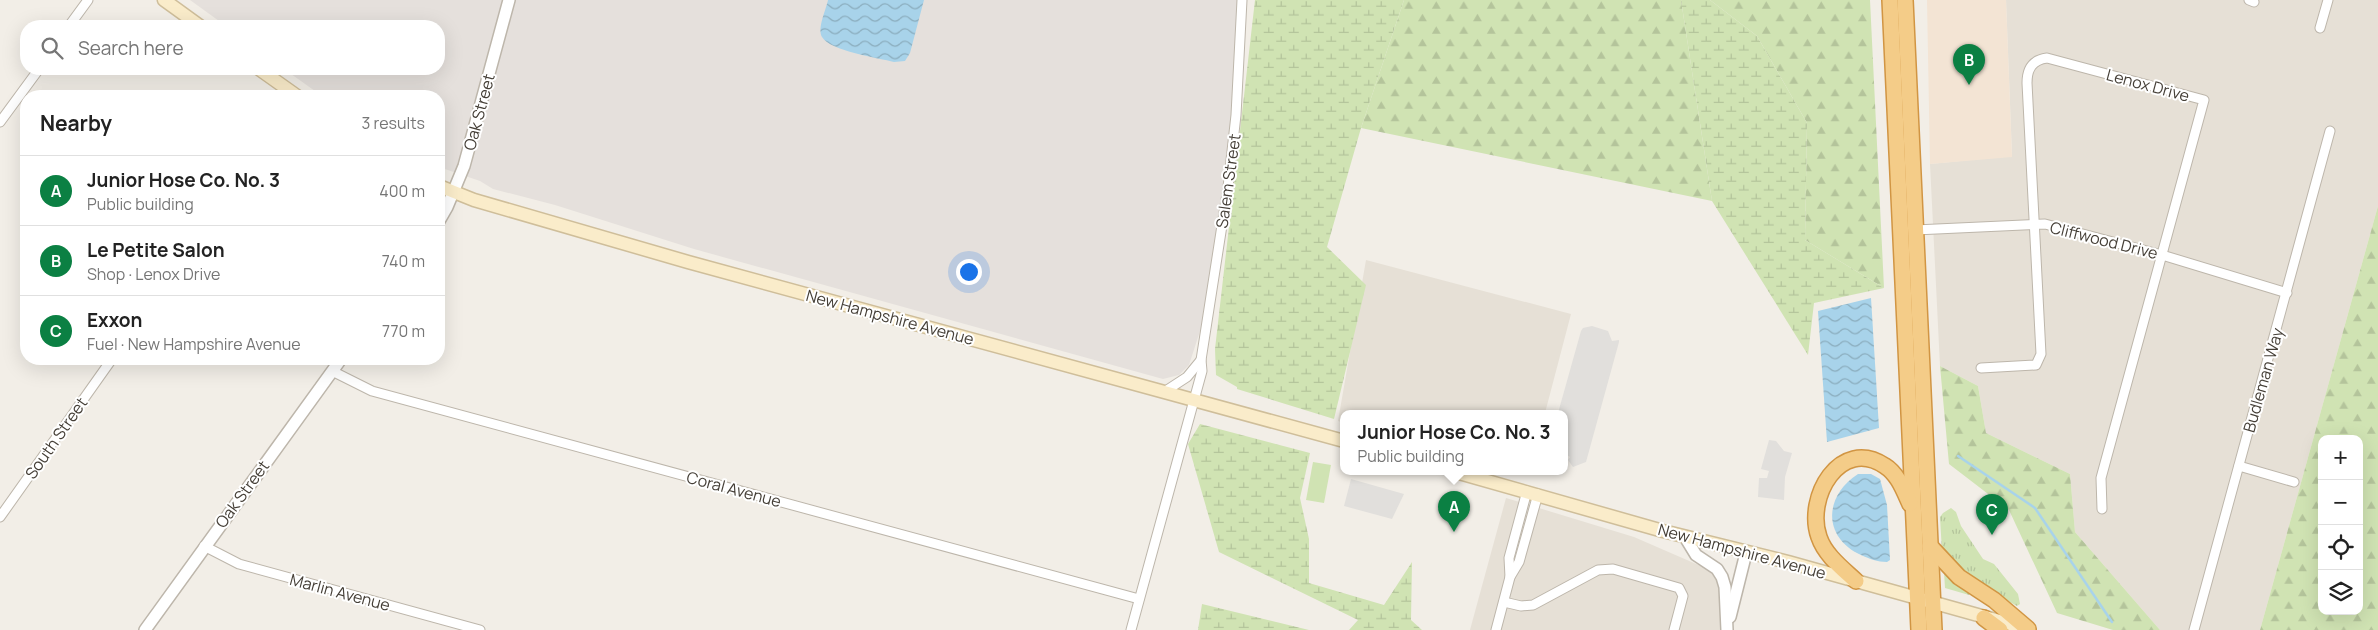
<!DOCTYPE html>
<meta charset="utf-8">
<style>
body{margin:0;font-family:Manrope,sans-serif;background:#f6f6f6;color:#222}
.controls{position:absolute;right:15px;bottom:15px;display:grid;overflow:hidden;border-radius:10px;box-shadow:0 5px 20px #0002}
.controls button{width:45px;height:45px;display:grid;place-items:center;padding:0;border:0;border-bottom:1px solid #e0e0e0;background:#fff;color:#222;font:25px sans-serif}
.you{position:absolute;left:968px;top:271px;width:18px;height:18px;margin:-12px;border:4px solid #fff;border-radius:50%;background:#1a73e8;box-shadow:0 0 0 8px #1a73e833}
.badge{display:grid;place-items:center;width:32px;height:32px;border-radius:50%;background:#0b8043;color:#fff;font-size:16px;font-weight:700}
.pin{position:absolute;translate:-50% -41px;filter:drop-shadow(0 1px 2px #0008)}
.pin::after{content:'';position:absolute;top:26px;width:18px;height:15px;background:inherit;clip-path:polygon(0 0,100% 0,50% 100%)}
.popup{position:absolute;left:1340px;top:410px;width:228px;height:65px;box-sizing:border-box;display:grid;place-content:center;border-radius:10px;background:#fff;filter:drop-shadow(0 1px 4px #0005);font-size:16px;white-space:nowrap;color:#767676}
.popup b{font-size:19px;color:#222}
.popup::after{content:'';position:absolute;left:50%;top:100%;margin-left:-10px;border:10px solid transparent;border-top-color:#fff}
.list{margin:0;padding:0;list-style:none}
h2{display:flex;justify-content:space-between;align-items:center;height:65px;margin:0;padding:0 20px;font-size:21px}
h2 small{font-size:16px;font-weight:400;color:#767676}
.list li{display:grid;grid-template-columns:32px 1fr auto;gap:15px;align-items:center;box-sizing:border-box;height:70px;padding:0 20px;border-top:1px solid #e0e0e0}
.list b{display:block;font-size:19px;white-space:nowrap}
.list p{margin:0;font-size:16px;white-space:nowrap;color:#767676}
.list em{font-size:16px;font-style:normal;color:#767676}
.icon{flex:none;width:28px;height:28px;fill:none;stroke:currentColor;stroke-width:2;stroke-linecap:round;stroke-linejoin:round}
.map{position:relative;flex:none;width:2378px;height:630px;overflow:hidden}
.search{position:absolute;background:#fff;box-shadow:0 5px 20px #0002;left:20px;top:20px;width:425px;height:55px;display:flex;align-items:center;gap:12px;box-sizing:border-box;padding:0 18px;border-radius:20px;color:#767676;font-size:19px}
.panel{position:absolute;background:#fff;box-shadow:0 5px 20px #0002;left:20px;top:90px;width:425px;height:275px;border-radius:20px}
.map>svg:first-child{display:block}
</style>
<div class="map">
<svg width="2378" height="630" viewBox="0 0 2378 630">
<defs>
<pattern id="grass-tufts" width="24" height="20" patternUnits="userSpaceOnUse" patternTransform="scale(1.25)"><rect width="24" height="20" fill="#d0e3b3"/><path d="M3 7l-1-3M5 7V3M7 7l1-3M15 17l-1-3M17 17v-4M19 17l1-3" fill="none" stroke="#b4c49b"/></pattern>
<pattern id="forest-firs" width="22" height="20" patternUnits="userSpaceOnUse" patternTransform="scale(1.25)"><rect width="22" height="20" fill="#d0e3b3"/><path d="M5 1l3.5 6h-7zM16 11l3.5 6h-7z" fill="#b4c49b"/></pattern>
<pattern id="wetland-marsh" width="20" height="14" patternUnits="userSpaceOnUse" patternTransform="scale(1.25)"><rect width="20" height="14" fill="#d0e3b3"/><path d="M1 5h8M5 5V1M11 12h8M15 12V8" fill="none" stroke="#b4c49b"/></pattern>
<pattern id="water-waves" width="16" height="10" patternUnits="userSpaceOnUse" patternTransform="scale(1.25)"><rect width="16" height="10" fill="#a8d3ea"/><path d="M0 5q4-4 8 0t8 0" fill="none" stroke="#8badbe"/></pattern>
</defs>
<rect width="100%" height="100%" fill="#f2eee7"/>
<!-- residential -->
<g fill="#e6e0d6">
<polygon points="2006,0 2378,0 2378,206 2260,630 2160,630 2075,532 2070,474 1986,433 1978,386 1940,366 1930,164 2012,156"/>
<polygon points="1366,260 1571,314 1545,413 1344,413 1344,423 1338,421"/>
<polygon points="1506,498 1634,537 1710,570 1725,587 1720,630 1470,630"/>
</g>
<!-- commercial -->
<polygon fill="#f3e4d4" points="1927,0 2006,0 2012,157 1930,164"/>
<!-- industrial -->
<polygon fill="#e5e0dc" points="190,0 1242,0 1236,115 1211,297 1189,365 1179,375 1163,379 694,249 555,205 493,189 480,181 439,167 439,96 322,96 284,69 439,69 439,26 226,26"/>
<!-- grass -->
<g fill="url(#grass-tufts)">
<polygon points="1951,508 1956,512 1961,526 1983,559 1994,564 2018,594 2020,604 2017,606 1971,580 1942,552 1940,517 1943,513"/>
<polygon points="1944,572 1970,593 1969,595 1945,588"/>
</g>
<!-- forest -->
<g fill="url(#forest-firs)" fill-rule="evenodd">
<polygon points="1404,0 1681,0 1712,201 1361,128"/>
<polygon points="1710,0 1870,0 1884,288 1805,240 1807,123 1757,36"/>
<path d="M2378,206V630H2260ZM2322,439H2359V611H2322Z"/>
<polygon points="1940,366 1978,386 1986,433 2070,474 2075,532 2160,630 2113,630 2057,613 2009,510 1949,464"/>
</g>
<!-- wetland -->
<g fill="url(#wetland-marsh)">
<polygon points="1255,0 1404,0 1361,128 1327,247 1366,285 1334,419 1237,389 1237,387 1216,375 1215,349"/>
<polygon points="1681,0 1710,0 1757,36 1807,123 1805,240 1884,288 1814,303 1808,355 1712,201"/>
<polygon points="1200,424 1310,453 1300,498 1309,539 1309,583 1384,605 1412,562 1411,620 1422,630 1349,630 1358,620 1219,552 1188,444"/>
<polygon points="1202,604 1309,630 1198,630"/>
</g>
<!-- pitch -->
<polygon fill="#d0e3b3" points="1313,462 1331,465 1324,503 1306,500"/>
<!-- parking -->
<g fill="#e1dfdc">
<polygon points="1592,326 1608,331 1612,341 1619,340 1619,342 1586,462 1573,467 1568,460 1570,457 1564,453 1564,413 1558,413 1581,331 1583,328"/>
<polygon points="1769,440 1776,441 1784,451 1792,453 1785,477 1784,500 1758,497 1759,478 1767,478 1769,471 1761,469"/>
<polygon points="1351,479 1404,494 1392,519 1344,506"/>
</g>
<!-- water -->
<g fill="url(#water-waves)">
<path d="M828,0H924L910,53L905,61L894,62C879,58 830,51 822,37C817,28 826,10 828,0Z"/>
<polygon points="1871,298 1879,428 1827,442 1818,311"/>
<path d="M1858,474H1871L1880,479L1887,505L1890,560L1887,562C1877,562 1870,559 1861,555C1822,537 1824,496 1858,474Z"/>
</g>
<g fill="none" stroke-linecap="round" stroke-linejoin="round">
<!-- stream -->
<polyline stroke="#a8d3ea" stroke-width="2.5" points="1958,456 2035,508 2112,622"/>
<!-- minor casing -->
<g stroke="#bdb6ab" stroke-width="11">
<g id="minor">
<polyline points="2249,0 2254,2"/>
<polyline points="69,26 88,0"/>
<polyline points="2320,28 2328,0"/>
<polyline points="0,122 39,69"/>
<polyline points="1915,230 2045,224 2162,255 2287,293"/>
<path d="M1981,368L2036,365L2041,354L2027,83C2027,69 2032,60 2047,58L2204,100L2101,478L2102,509"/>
<polyline points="332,371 372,391 1139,599"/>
<polyline points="1164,392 1187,377 1201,360"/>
<polyline points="2239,466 2294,482"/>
<polyline points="0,517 112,359"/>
<polyline points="204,546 239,564 480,630"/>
<polyline points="1510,577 1509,558 1527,491"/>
<polyline points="1504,602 1521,606 1533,605 1598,570 1613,569 1679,588 1683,596 1674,630"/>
<polyline points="1131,630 1202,371 1201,360 1228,187 1236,115 1242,0"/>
<polyline points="1496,630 1510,577 1519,562 1538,494"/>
<polyline points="2194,630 2330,131"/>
</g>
</g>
<!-- tertiary casing -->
<g stroke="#bdb6ab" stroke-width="14">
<g id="tertiary">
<polyline points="439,221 447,207 464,166 509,0"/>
<polyline points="1685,537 1696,555 1717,569 1722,577 1725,587 1727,630"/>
<polyline points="1730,617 1746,553"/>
<polyline points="145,630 341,359"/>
</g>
</g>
<!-- secondary casing -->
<g stroke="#cfbe9a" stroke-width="15">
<g id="secondary">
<polyline points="164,0 200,26"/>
<polyline points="259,69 297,96"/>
<polyline points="439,186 474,200 688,262 1344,441"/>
<polyline points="1452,471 1663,531 1788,562 2028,629"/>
</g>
</g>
<!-- trunk casing -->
<g stroke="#d19543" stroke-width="18">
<g id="trunk">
<polyline points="1890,0 1919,630"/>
<polyline points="1905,0 1934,630"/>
<polyline points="1930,546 1959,577 1994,600 2028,629"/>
<path d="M1856,581C1842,568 1825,555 1819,537C1805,498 1840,436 1885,466C1898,474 1904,491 1910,504"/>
<polyline points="1984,618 2000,630"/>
</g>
</g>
<!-- minor -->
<use href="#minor" stroke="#fff" stroke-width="9"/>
<!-- tertiary -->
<use href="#tertiary" stroke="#fff" stroke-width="11"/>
<!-- secondary -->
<use href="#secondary" stroke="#faecca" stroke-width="12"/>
<!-- trunk -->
<use href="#trunk" stroke="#f4cc88" stroke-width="15"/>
</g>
<g text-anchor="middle" stroke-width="4" stroke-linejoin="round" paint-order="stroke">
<!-- street labels -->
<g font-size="16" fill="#453f37" stroke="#fff">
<text transform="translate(2148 85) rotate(15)" y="6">Lenox Drive</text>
<text transform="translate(479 112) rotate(-75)" y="6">Oak Street</text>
<text transform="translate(1228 181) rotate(-82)" y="6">Salem Street</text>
<text transform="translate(2104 240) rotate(14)" y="6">Cliffwood Drive</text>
<text transform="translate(890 317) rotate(15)" y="6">New Hampshire Avenue</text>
<text transform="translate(2263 380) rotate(-74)" y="6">Budleman Way</text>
<text transform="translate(56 438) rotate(-55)" y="6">South Street</text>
<text transform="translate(734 489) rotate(15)" y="6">Coral Avenue</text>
<text transform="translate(242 494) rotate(-54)" y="6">Oak Street</text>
<text transform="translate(1742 551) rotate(15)" y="6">New Hampshire Avenue</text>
<text transform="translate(340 592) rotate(15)" y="6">Marlin Avenue</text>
</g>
</g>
</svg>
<div class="controls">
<button>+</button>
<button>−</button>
<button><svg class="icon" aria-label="locate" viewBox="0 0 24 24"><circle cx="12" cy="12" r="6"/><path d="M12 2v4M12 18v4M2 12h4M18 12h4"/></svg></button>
<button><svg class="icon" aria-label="layers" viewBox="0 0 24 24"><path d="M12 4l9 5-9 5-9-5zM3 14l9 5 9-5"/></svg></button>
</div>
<div class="you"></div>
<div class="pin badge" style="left:1454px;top:532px">A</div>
<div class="popup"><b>Junior Hose Co. No. 3</b>Public building</div>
<div class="pin badge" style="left:1969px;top:85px">B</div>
<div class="pin badge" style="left:1992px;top:535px">C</div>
<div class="search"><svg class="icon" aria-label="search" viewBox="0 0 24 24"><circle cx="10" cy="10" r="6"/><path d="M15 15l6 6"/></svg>Search here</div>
<section class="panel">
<h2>Nearby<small>3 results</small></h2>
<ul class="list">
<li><span class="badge">A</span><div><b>Junior Hose Co. No. 3</b><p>Public building</p></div><em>400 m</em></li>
<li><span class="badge">B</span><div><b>Le Petite Salon</b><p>Shop · Lenox Drive</p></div><em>740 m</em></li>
<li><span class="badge">C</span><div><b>Exxon</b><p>Fuel · New Hampshire Avenue</p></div><em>770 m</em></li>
</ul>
</section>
</div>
